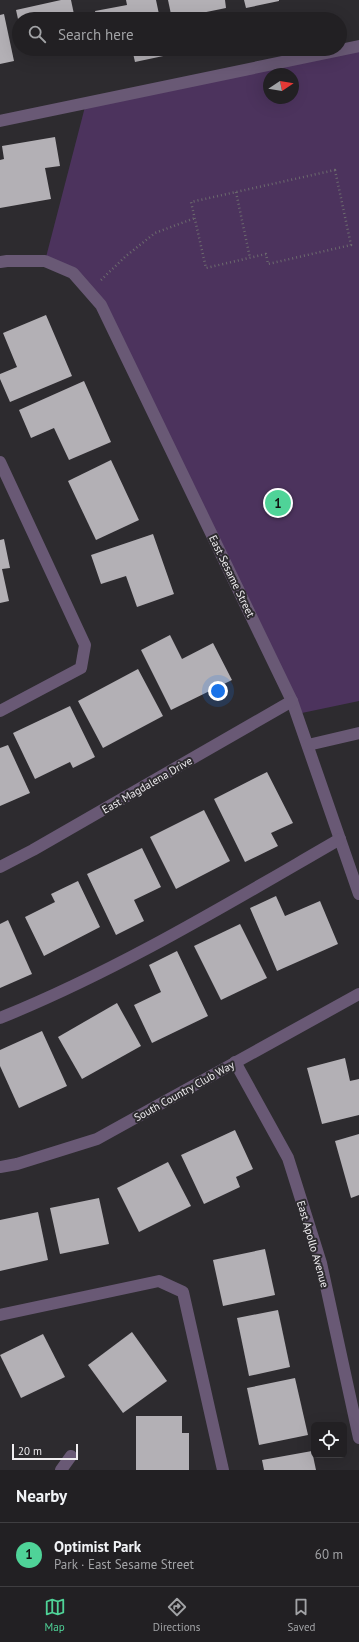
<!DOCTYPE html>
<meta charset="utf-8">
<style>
body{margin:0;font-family:"PT Sans",sans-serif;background:#2a282b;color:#f1f3f6}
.controls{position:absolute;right:12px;bottom:12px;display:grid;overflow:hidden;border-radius:6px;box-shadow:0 4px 16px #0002}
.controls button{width:36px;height:36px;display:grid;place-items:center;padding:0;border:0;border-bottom:1px solid #3f3e41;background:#222023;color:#f1f3f6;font:20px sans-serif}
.compass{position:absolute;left:263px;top:68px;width:36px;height:36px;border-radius:50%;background:#222023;box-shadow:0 4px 16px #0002;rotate:78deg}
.scale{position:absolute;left:12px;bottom:10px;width:66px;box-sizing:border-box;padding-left:4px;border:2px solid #efedf0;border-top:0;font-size:11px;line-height:14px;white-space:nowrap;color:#efedf0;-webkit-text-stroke:3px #2d2b2f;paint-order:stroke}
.you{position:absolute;left:218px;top:691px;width:14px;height:14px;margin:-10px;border:3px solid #fff;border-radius:50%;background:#1a73e8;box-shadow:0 0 0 6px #1a73e833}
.badge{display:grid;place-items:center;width:26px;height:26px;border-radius:50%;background:#4fd398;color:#111;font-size:13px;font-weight:700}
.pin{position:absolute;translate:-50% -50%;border:2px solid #fff;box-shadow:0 1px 4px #0006}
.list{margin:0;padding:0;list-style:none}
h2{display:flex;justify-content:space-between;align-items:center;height:52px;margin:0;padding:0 16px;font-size:17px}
h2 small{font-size:13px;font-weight:400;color:#a2a3a6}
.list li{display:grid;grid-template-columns:26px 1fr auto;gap:12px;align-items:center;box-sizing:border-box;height:64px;padding:0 16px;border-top:1px solid #3f3e41}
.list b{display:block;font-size:15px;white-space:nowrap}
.list p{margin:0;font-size:13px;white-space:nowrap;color:#a2a3a6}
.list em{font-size:13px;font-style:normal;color:#a2a3a6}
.icon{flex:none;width:22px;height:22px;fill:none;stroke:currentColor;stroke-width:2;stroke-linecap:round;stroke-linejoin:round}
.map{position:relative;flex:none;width:359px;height:1470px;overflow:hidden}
.search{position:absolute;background:#222023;box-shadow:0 4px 16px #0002;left:12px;right:12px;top:12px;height:44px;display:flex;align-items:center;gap:10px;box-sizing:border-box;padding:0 14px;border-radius:22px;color:#a2a3a6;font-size:15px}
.sheet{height:116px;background:#222023}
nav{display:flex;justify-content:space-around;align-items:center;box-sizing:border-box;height:56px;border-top:1px solid #3f3e41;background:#222023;font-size:11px;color:#a2a3a6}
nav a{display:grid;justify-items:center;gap:2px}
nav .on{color:#4fd398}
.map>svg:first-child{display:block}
</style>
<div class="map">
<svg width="359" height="1470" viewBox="0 0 359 1470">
<rect width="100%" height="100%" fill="#2d2b2f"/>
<!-- green -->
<path fill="#4c335d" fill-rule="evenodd" d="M359,46V701L297,714L101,305L73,273L45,261L86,103ZM269,74H293V98H269Z"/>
<!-- building -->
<g fill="#b3b0b5">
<polygon points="61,0 71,0 75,19 18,19 16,10"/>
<polygon points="126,0 156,0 160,19 97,19 95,11 127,5"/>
<polygon points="168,0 225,0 226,8 172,19"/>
<polygon points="244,0 279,0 279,1 246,8"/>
<polygon points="4,14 14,61 0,64 0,15"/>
<polygon points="25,49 44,49 44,50 26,54"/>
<polygon points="132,49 166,49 168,55 135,62"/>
<polygon points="55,137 60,166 45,168 51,199 0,208 0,160 4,159 2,146"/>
<polygon points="46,315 72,376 10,402 0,379 0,374 17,367 3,333"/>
<polygon points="84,381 111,442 69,460 54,428 31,438 19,410"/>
<polygon points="111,460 139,520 96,540 68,481"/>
<polygon points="153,534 174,594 137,607 126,576 101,584 91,555"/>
<polygon points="4,539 10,568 2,569 9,601 0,603 0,540"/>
<polygon points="170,635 182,659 213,643 232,680 171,710 141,650"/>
<polygon points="138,669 163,716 103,748 78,701"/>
<polygon points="70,706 95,757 73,768 70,762 35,779 13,733"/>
<polygon points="8,745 30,793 0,806 0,748"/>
<polygon points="267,772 293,823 271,833 278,846 245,862 214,799"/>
<polygon points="204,810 230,861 176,889 150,837"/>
<polygon points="142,848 161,887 134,900 144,921 116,935 87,874"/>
<polygon points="78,881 100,927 44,956 25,917 55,902 51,894"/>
<polygon points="276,896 285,916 320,901 338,944 277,971 250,908"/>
<polygon points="8,920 32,974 0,988 0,924"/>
<polygon points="240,924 267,978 221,1000 194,946"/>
<polygon points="177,951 208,1016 152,1043 134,1005 161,992 149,965"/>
<polygon points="117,1003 141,1046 82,1079 58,1037"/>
<polygon points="42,1031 67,1086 19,1108 0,1066 0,1050"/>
<polygon points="345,1058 350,1081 359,1079 359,1115 322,1124 307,1068"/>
<polygon points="235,1130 253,1169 236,1177 240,1187 204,1204 181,1155"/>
<polygon points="359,1134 359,1195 351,1198 335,1141"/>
<polygon points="168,1162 191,1206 139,1232 117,1188"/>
<polygon points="99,1198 109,1244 60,1254 50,1208"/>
<polygon points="38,1212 48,1260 0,1271 0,1220"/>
<polygon points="265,1249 275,1295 223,1306 213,1260"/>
<polygon points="278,1310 290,1367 249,1376 237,1318"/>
<polygon points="132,1332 167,1381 123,1413 88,1365"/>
<polygon points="43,1334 65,1377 21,1398 0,1355"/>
<polygon points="295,1378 308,1435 259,1445 247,1388"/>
<polygon points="136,1416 182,1416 182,1433 189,1433 189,1470 136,1470"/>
<polygon points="312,1451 316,1470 264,1470 262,1460"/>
</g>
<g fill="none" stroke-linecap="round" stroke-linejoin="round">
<!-- path -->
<g stroke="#6c6a6e" stroke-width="2.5" stroke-dasharray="1 3" stroke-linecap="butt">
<polygon points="335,170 351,245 268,264 266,254 206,268 191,202"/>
<polyline points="236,192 250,258"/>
<polyline points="101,280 126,256 155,233 195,218"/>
</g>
<!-- minor -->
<g stroke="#695975" stroke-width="12">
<polyline points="0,121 359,46"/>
<polyline points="0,262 7,261 45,261 73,273 101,305 292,701 359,894"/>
<polyline points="0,462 85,645 81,668 0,711"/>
<polyline points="308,745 359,733"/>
<polyline points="0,867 33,850 292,701"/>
<path d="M0,1018C119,970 229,903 340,839"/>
<polyline points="235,1062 288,1158 321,1263 359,1438"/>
<polyline points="0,1167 17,1164 97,1139 359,994"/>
<polyline points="0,1315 159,1281 183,1292 223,1470"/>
<polyline points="61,1470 71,1456"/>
</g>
</g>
<g text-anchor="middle" stroke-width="4" stroke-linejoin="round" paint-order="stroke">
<!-- street labels -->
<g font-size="11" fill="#efedf0" stroke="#2d2b2f">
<text transform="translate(232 576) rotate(64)" y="4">East Sesame Street</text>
<text transform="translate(147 785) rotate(-30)" y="4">East Magdalena Drive</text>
<text transform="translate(184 1091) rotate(-29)" y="4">South Country Club Way</text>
<text transform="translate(313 1244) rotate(74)" y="4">East Apollo Avenue</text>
</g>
</g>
</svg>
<div class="controls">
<button><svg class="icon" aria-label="locate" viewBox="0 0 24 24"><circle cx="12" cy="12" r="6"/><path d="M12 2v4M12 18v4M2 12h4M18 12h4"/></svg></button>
</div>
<svg class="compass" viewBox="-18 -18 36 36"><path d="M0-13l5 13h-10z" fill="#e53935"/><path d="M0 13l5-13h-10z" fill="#a2a3a6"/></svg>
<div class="scale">20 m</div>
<div class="you"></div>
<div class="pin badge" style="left:278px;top:503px">1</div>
<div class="search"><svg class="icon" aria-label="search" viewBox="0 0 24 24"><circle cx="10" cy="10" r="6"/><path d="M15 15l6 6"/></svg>Search here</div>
</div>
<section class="sheet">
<h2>Nearby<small></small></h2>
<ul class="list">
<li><span class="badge">1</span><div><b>Optimist Park</b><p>Park · East Sesame Street</p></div><em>60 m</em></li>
</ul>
</section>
<nav>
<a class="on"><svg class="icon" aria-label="map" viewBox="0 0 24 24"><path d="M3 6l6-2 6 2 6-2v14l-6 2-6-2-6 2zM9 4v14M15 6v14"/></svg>Map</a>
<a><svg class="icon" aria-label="directions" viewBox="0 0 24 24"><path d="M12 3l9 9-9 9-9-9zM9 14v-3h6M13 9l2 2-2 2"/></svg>Directions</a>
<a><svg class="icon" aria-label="saved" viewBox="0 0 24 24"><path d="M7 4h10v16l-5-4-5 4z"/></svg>Saved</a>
</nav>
